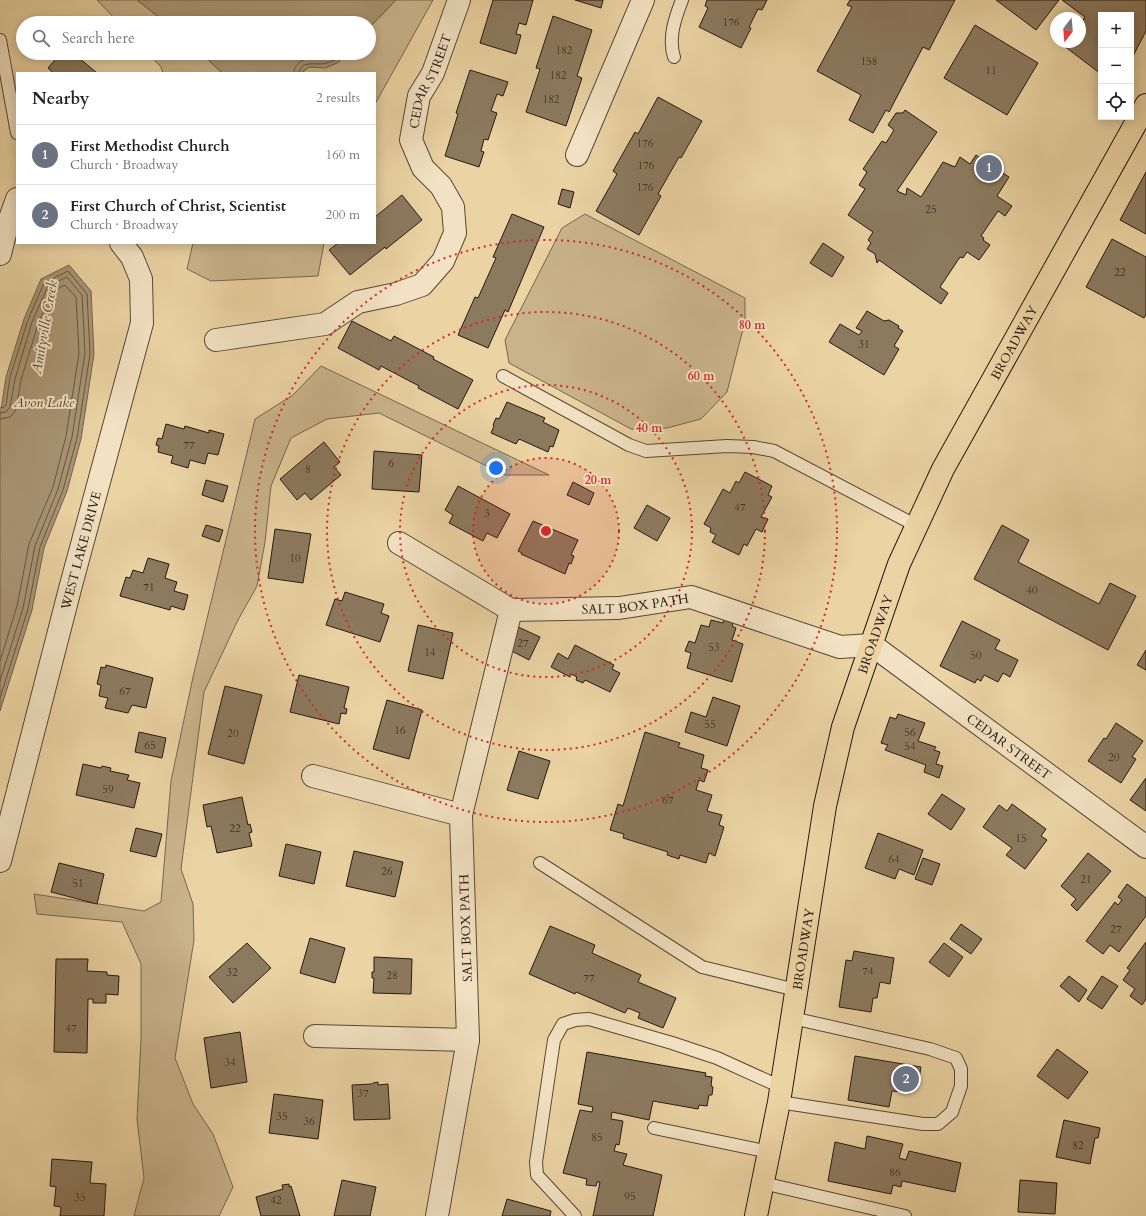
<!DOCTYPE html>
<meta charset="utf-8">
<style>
body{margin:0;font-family:Cardo,serif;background:#f2f2f2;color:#202124}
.controls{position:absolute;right:12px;top:12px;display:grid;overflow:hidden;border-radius:0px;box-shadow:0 2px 10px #0003}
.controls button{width:36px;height:36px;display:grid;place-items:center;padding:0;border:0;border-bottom:1px solid #e0e0e0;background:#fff;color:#202124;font:20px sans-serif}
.compass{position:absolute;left:1050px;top:12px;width:36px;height:36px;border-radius:50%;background:#fff;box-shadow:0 2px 10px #0003;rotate:196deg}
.you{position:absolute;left:496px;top:468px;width:14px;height:14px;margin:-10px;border:3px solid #fff;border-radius:50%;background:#1a73e8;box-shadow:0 0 0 6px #1a73e833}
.badge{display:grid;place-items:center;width:26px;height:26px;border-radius:50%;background:#1a73e8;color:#fff;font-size:13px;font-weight:700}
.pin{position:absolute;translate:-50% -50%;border:2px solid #fff;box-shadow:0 1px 4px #0006}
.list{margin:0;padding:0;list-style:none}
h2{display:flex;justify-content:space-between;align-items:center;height:52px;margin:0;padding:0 16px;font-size:17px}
h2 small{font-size:13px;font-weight:400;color:#757577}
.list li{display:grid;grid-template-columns:26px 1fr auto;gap:12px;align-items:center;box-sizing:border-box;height:60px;padding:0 16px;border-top:1px solid #e0e0e0}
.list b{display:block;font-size:15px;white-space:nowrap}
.list p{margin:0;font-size:13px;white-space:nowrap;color:#757577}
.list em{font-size:13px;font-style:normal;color:#757577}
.icon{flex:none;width:22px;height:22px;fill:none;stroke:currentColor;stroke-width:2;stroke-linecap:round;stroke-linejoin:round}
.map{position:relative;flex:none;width:1146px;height:1216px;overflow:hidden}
.search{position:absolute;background:#fff;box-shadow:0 2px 10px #0003;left:16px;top:16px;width:360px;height:44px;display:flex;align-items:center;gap:10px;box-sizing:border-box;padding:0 14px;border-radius:22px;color:#757577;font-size:15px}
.panel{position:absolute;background:#fff;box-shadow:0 2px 10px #0003;left:16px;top:72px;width:360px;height:172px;border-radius:0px}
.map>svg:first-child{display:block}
</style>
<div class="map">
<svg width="1146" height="1216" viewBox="0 0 1146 1216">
<rect width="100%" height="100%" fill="#ebd3a3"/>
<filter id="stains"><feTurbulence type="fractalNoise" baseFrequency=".005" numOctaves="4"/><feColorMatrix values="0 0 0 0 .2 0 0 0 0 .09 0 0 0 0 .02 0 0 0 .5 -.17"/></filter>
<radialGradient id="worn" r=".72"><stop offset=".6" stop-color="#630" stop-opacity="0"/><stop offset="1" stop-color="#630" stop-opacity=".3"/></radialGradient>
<!-- green -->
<g fill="#c9b38b" stroke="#776650">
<polygon points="97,0 137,0 166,23 119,23"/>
<path d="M396,0H433L375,104V73H301L309,67C328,68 334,68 347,53H369V28Z"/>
<polygon points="148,53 201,53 222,73 163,73 161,67"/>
<polygon points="585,214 745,298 745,321 727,392 701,419 667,428 631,429 509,363 505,340 562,228"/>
<polygon points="193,243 324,243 318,276 211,281 187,269"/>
<polygon points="321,366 549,475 505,475 379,413 327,419 291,438 271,486 265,542 257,586 238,620 204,692 181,869 193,904 194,940 175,1058 193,1104 213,1134 233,1187 219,1216 134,1216 144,1178 137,1119 141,1040 141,964 122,922 37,914 34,894 144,911 161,902 171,781 193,677 255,419 293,395"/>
</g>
<!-- water -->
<g fill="#a89473" stroke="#74634d">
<polygon points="137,0 396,0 369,28 369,23 166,23"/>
<polygon points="201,53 347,53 339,62 326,68 309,67 301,73 222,73"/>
<polygon points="69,265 91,291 94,354 81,439 67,491 44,548 32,610 0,711 0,416 6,377 24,319 41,279"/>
</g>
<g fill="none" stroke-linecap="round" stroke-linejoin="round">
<!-- shore -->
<g stroke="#665644" stroke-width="1">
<path d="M294,73C294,68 296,66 300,62C310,55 314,61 324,59C328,58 333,56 336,53"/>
<path d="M299,73C301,59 317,66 326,63C333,62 338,58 342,53"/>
<polyline points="0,408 4,407 6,405 10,377 28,320 44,283 68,271 87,294 90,354 77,438 63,490 40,547 28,609 0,698"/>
<polyline points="0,413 6,412 10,407 15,379 32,322 48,286 67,277 82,295 85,353 72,437 58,489 35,546 23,608 0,681"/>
<polyline points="0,419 10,417 16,410 21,380 38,324 52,291 65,285 76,297 79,353 66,436 53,487 29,544 17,606 0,661"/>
</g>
</g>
<!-- building -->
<g fill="#8c7a5f" stroke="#251915">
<polygon points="493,0 533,0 526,25 519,23 516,34 521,35 516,54 480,43"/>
<polygon points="575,0 603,0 601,8"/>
<polygon points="707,0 767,0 762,10 758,9 749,27 751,28 741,48 699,27 708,8 705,6"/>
<polygon points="850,0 955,0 929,50 923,47 889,112 886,110 873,133 849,120 861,95 817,71 852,7 847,5"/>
<polygon points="996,0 1059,0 1036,30"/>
<polygon points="1062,0 1146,0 1146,31 1131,60 1131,15 1101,15 1101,74 1064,46 1067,42 1080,42 1080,25 1085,17"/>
<polygon points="553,16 592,30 577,76 582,78 566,126 526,112 540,69 536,68"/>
<polygon points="975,25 1038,63 1007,115 944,78"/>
<polygon points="61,53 73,53 97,73 53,73 48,68"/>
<polygon points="470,70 508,82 503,96 497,94 491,111 497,113 488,140 484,139 481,151 484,152 479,167 445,156 458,114 456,113"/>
<polygon points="658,97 702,121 681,158 679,157 658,194 661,196 639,235 596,211 617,174 613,171 635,132 638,134"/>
<polygon points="905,110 937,132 897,191 906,195 907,188 921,197 943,162 955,167 960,157 970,164 976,155 1009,177 997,196 1012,206 1005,216 998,211 981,236 984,238 983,240 990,245 979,260 967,252 963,258 960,257 940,287 948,293 941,304 879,260 877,263 875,254 867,249 871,243 868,240 873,232 848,215 865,189 859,185 867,172 863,169 882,141 886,143 894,130 888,125 896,113 903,113"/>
<polygon points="1146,172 1146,234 1120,220"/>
<polygon points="562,189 574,192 570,208 558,204"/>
<polygon points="402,195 422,220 386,249 385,247 350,275 329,250 338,243 375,243 375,217"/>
<polygon points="512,214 544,227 508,312 505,310 488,348 458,335 475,297 478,298 496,258 493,257"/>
<polygon points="1112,239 1146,257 1146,314 1144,318 1086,287"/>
<polygon points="823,243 844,257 832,277 810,263"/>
<polygon points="867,311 884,321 889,320 899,326 898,328 903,331 894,346 899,349 884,375 829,342 840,324 859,335 862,331 856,328"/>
<polygon points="352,321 391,341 394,336 434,357 433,359 473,380 458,409 418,388 419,386 381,366 379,370 338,348"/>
<polygon points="507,402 545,418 543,422 559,430 553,447 550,446 548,452 519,439 516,444 491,433 494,426 493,425 496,418 499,419"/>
<polygon points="166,424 184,429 185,426 209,433 209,430 224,434 218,455 208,453 205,464 190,460 188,468 171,463 173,456 158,452 159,446 156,445 158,438 162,439"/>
<polygon points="324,442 340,462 334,467 341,475 311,500 305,493 297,500 280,479"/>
<polygon points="374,451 422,455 419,492 372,489"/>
<polygon points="745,472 772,486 768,495 772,497 761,517 768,519 762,532 756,529 747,546 744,544 739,555 712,542 716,535 710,532 711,528 704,524 723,489 730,493 736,481 739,483"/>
<polygon points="206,480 228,486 223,502 202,495"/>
<polygon points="573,482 594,493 589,505 567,495"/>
<polygon points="458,486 510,514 497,538 487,533 483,541 449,523 453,515 445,510"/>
<polygon points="647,505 670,518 657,541 634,528"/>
<polygon points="533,521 578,540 571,555 574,556 571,564 569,563 565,574 521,554 522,553 518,551"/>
<polygon points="206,525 223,530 219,542 202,536"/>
<polygon points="1002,525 1029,540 1018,562 1099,604 1110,583 1136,596 1108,650 974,579"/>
<polygon points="275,529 311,534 303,583 268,578"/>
<polygon points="148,558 169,564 165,578 177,582 174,591 188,595 184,610 171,606 170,610 120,596 126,577 130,578 133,570 143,573"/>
<polygon points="345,592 384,604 381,613 389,616 380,642 326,625 335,599 342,601"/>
<polygon points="711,620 723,623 724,620 733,623 732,626 736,628 732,640 743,644 732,682 687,668 691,653 685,651 689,641 695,643 701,625 709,627"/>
<polygon points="962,621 1000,640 995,649 1018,660 1010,677 1003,673 998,682 984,675 981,681 977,679 975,683 940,666"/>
<polygon points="418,625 453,633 443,679 408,671"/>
<polygon points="516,626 540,637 529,660 506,648"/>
<polygon points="575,645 614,665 612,669 620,673 610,692 585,680 583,683 576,680 577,677 571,674 570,677 551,667 558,653 568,659"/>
<polygon points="1146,650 1146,670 1137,665"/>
<polygon points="106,665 153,678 146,708 132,705 128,713 105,708 108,698 99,696 101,685 97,684 101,667 105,668"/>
<polygon points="299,675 349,687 344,708 347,709 346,714 341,713 339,724 290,712"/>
<polygon points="225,686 262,695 244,764 208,754"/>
<polygon points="713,697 740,706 727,746 685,732 691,712 706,717"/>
<polygon points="387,700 422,710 409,759 373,749"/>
<polygon points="898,714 925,723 918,741 936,747 934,750 940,752 936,764 943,766 939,778 924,772 926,765 885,750 888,745 881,743 890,717 896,719"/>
<polygon points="1116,723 1143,741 1132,757 1136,759 1121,783 1088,761 1104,738 1106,739"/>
<polygon points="139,732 166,738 162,758 135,752"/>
<polygon points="645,732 680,743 678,747 704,755 701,768 708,770 704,782 699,780 696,790 712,795 707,811 722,815 719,825 724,827 715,856 709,853 706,863 680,855 679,859 667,855 668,852 623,838 624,834 610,830 618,804 623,806"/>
<polygon points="519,751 550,761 538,799 507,790"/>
<polygon points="83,764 101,768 102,766 111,768 110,771 129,775 127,780 140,783 134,808 76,795"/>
<polygon points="1146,778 1146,811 1130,800"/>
<polygon points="942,794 965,809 951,830 928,814"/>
<polygon points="242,797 248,825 250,824 252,832 249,833 252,846 217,853 211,826 207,827 203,805"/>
<polygon points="1012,804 1046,829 1041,836 1047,840 1025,869 1006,855 1012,848 983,827 999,805 1007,811"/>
<polygon points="136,828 162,834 156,857 130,851"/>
<polygon points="878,833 923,850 914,875 899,869 895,879 865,868"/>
<polygon points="286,844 321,852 314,884 279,876"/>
<polygon points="354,851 403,862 395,897 346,886"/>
<polygon points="1088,853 1111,871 1077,911 1071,905 1076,899 1061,886"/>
<polygon points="923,858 940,864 932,885 915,879"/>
<polygon points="59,863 104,874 97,904 51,892"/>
<polygon points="1127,884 1146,898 1146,916 1119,952 1110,945 1103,954 1086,941 1115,902 1118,905 1122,900 1118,897"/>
<polygon points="961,924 982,939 971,954 950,939"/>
<polygon points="550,926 595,945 592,953 641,975 638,982 676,998 663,1028 638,1018 640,1013 628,1008 625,1013 576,992 575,994 529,974"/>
<polygon points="310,938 345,948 335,983 300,973"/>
<polygon points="1146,942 1146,999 1142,1005 1130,996 1135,989 1123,980 1130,970 1127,968"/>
<polygon points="247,943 271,968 233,1003 209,977"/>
<polygon points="944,943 963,957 949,977 929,962"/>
<polygon points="854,951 894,958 890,984 880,982 877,998 873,998 871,1012 839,1007 846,960 852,961"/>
<polygon points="374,957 412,959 411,994 373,993 374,978 372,978 372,972 374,972"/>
<polygon points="56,959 88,959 87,971 107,972 107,975 119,976 118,995 106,994 106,1003 93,1003 93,999 88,999 87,1053 54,1052"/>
<polygon points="1069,976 1087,990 1079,1002 1060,986"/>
<polygon points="1102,976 1118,986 1102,1009 1087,999"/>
<polygon points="240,1032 247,1082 211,1088 204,1038"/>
<polygon points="1057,1049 1088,1072 1068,1099 1037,1076"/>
<polygon points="587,1052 706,1073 705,1076 712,1077 711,1086 713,1087 712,1095 709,1095 707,1106 699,1105 698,1109 653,1101 649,1120 612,1112 611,1119 623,1121 619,1145 616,1144 614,1151 627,1154 623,1165 662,1175 653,1216 593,1216 600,1182 597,1182 596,1186 586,1185 587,1179 563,1173 580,1110 592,1112 593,1107 578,1104"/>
<polygon points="855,1056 921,1067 918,1084 905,1082 904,1092 892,1091 889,1107 848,1100"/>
<polygon points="378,1082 378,1085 388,1084 390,1119 354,1120 352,1085 372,1084 373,1083"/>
<polygon points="274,1094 323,1100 318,1139 269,1133"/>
<polygon points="1064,1120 1100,1128 1098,1138 1095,1138 1090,1164 1056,1157"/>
<polygon points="867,1136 903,1144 899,1158 906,1160 909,1151 961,1163 955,1192 902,1181 901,1187 893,1185 891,1194 828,1181 835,1142 865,1149"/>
<polygon points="52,1159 92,1162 90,1183 106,1184 104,1216 60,1216 61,1207 54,1206 56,1187 50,1186"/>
<polygon points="342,1180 376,1187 370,1216 334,1216"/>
<polygon points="1020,1180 1057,1183 1055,1214 1018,1212"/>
<polygon points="289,1184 289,1187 291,1186 300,1216 261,1216 256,1197 283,1189 282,1185"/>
<polygon points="507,1199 551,1211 550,1216 502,1216"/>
</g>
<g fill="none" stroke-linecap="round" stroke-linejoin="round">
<!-- service casing -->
<g stroke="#564838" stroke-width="14">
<g id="service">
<polyline points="0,40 17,133"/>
<path d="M674,57C668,38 675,18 682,0"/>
<polyline points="503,376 629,445 646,451 727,446 753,447 774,451 917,526"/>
<polyline points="540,863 702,967 796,990"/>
<polyline points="779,1102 923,1124 938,1124 952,1112 961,1086 961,1069 956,1058 930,1049 792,1018"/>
<polyline points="654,1128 769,1152"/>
<polyline points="763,1183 905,1216"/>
<polyline points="575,1216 537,1175 536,1162 554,1040 563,1024 575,1020 589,1019 672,1043 717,1058 781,1087"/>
</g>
</g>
<!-- minor casing -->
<g stroke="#564838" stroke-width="24">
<g id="minor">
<polyline points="577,155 643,0"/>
<polyline points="0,254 6,230 17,199"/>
<path id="s1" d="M216,340L325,324L358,302L396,294L422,285L443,261L455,233L453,207L441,186L423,168L411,140L419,96L433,73L459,0"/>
<path id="s2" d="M399,543L511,610L619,608L691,597L840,647L872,645L1146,847"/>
<polyline points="313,776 461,815"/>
<path id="s3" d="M0,861L71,585L142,323L141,279L132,257L121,243"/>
<polyline points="315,1036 468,1040"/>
<polyline points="437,1216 468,1040 461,815 511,610"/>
</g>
</g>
<!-- primary casing -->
<g stroke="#251915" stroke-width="24">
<g id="primary">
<path id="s4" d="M756,1216L779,1102L825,806L843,727L899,564L943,469L1146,105"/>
</g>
</g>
<!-- service -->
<use href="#service" stroke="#f2e2c3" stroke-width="12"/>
<!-- minor -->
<use href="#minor" stroke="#f2e2c3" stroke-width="22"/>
<!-- primary -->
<use href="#primary" stroke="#ebd3a3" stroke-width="22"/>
</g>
<!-- distance rings -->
<circle cx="546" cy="531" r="73" fill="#d62828" fill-opacity=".12"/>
<g fill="none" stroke="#d62828" stroke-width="2" stroke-dasharray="2 4">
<circle cx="546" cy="531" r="73"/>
<circle cx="546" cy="531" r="146"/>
<circle cx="546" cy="531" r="219"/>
<circle cx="546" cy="531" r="291"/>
</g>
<g text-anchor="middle" stroke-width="4" stroke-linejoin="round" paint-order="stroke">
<!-- number labels -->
<g font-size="11" fill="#3f3128">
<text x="731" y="26">176</text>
<text x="564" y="54">182</text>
<text x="869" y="65">158</text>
<text x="991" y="74">11</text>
<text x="558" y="79">182</text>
<text x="551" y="103">182</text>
<text x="645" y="147">176</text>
<text x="646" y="169">176</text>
<text x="645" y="191">176</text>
<text x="931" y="213">25</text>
<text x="1120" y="276">22</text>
<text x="864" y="348">31</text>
<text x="189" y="449">77</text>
<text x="391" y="467">6</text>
<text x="308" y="473">8</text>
<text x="740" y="511">47</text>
<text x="487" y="517">3</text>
<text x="295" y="562">10</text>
<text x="149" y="591">71</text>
<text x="1032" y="594">40</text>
<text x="523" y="647">27</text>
<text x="714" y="651">53</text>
<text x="430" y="656">14</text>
<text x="976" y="659">50</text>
<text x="125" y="695">67</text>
<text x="710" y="728">55</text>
<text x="400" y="734">16</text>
<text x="910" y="736">56</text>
<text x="233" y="737">20</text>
<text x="150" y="749">65</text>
<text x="910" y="750">54</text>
<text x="1114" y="761">20</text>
<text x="108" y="793">59</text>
<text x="668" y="804">67</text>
<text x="235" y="832">22</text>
<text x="1021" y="842">15</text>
<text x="894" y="863">64</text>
<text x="387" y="875">26</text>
<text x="1086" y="883">21</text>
<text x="78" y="887">51</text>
<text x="1116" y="933">27</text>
<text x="868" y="975">74</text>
<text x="232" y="976">32</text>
<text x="392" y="979">28</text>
<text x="589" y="982">77</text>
<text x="71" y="1032">47</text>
<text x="230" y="1066">34</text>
<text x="363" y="1097">37</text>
<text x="282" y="1120">35</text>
<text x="309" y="1125">36</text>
<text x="597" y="1141">85</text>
<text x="1078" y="1149">82</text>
<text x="895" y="1176">86</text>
<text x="630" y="1200">95</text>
<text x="80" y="1201">35</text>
<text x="276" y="1204">42</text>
</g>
<!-- street labels -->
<g font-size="13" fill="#251915" stroke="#f2e2c3">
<text dy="5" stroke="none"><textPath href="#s1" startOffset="447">CEDAR STREET</textPath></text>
<text dy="5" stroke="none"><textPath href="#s4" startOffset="919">BROADWAY</textPath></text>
<text dy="5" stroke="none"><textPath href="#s3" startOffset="321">WEST LAKE DRIVE</textPath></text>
<text dy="5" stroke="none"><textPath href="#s2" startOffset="255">SALT BOX PATH</textPath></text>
<text dy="5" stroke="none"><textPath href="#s4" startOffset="595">BROADWAY</textPath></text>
<text dy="5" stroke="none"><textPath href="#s2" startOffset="671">CEDAR STREET</textPath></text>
<text transform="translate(465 928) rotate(-92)" y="5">SALT BOX PATH</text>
<text dy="5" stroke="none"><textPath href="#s4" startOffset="271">BROADWAY</textPath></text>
</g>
<!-- water labels -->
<g font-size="14" font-style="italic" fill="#594a3b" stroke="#f2e2c3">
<text transform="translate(44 327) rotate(-80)" y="5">Amityville Creek</text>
<text x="44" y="407">Avon Lake</text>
</g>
</g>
<circle cx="546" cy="531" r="6" fill="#d62828" stroke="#f2e2c3" stroke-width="2"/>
<g font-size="12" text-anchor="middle" font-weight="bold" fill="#d62828" stroke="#f2e2c3" stroke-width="4" stroke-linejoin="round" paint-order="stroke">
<text x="752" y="329">80 m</text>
<text x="701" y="380">60 m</text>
<text x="649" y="432">40 m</text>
<text x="598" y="484">20 m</text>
</g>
<rect width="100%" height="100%" filter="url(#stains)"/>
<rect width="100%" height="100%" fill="url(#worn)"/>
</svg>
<div class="controls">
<button>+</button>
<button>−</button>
<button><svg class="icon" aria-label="locate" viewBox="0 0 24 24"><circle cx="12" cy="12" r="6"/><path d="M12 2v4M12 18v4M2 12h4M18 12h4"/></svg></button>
</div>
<svg class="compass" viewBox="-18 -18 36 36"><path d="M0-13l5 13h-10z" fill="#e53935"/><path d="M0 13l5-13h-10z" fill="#757577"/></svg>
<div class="you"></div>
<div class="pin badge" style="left:989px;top:168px;background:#6b7280">1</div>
<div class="pin badge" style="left:906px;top:1079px;background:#6b7280">2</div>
<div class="search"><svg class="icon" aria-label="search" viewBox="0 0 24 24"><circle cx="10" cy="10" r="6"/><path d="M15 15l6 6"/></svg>Search here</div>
<section class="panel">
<h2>Nearby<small>2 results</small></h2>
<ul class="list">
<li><span class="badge" style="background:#6b7280">1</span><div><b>First Methodist Church</b><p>Church · Broadway</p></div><em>160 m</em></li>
<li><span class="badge" style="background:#6b7280">2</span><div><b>First Church of Christ, Scientist</b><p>Church · Broadway</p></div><em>200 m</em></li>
</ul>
</section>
</div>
